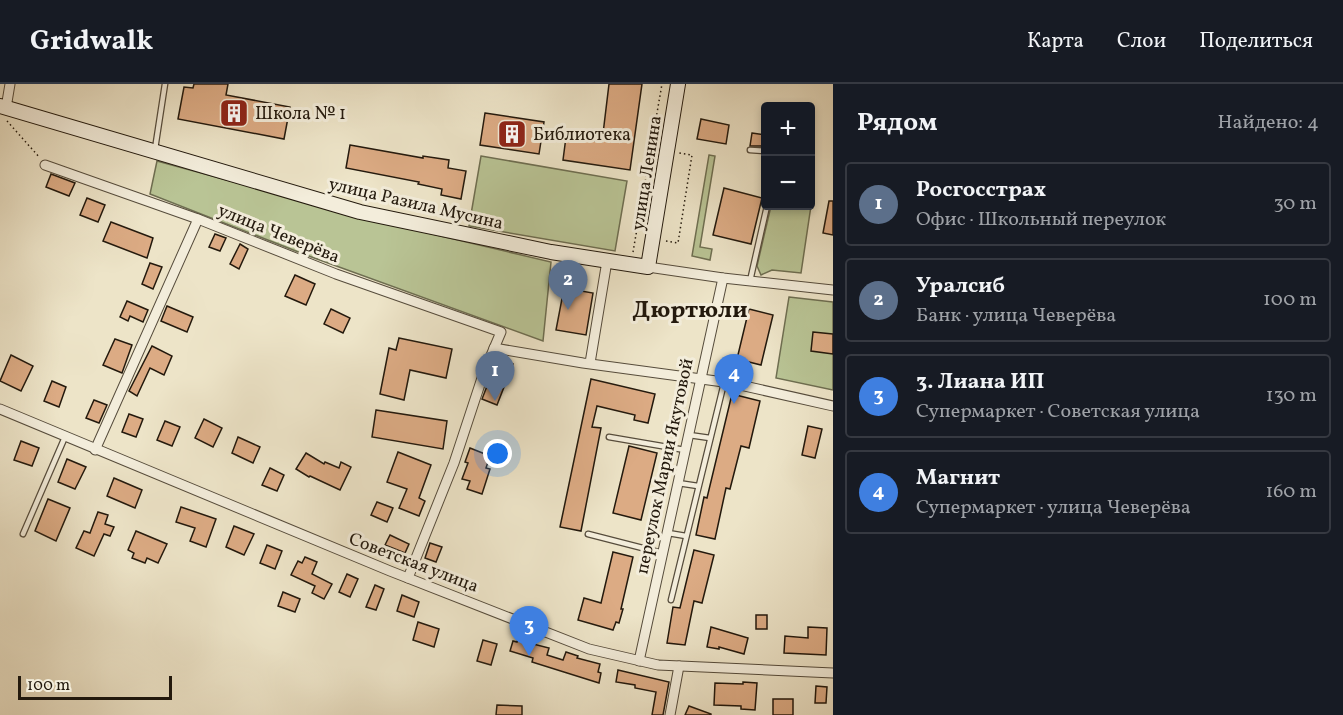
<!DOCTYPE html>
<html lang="ru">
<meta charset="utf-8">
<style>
body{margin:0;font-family:Vollkorn,serif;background:#20242c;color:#f1f3f6}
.controls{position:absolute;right:18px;top:18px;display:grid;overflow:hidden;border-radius:6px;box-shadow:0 3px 9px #0003}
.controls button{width:54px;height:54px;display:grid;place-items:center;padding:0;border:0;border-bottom:2px solid #363941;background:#171b24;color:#f1f3f6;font:30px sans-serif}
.scale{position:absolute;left:18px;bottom:15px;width:154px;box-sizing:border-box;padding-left:6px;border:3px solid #23190d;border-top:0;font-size:16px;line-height:21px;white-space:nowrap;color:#23190d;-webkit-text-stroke:4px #f3eddb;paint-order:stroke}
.you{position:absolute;left:498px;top:370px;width:21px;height:21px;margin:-15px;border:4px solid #fff;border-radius:50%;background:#1a73e8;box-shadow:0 0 0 9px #1a73e833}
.badge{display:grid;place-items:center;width:39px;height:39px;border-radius:50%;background:#c59692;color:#fff;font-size:20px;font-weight:700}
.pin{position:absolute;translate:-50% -50px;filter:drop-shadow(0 2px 3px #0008)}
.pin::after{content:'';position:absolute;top:32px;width:21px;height:18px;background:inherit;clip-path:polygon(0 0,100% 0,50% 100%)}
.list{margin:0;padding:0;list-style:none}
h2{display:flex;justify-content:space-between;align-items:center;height:78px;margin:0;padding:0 24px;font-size:26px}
h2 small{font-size:20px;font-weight:400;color:#9ea1a6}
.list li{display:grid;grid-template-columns:39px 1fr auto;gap:18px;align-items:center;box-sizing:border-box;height:84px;margin:0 12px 12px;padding:0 12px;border:2px solid #363941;border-radius:6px}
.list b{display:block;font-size:22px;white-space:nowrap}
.list p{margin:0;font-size:20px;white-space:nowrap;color:#9ea1a6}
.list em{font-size:20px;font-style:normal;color:#9ea1a6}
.map{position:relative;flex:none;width:833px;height:631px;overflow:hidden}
header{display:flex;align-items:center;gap:36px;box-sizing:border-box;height:84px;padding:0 30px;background:#171b24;border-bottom:2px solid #363941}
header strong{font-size:28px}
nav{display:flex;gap:33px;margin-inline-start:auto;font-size:21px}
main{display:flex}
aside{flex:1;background:#171b24}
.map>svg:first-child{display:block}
</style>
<header>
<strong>Gridwalk</strong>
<nav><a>Карта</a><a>Слои</a><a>Поделиться</a></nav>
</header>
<main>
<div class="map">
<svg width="833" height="631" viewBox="0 0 833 631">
<rect width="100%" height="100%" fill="#ede4c8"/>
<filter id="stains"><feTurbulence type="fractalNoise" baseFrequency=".00333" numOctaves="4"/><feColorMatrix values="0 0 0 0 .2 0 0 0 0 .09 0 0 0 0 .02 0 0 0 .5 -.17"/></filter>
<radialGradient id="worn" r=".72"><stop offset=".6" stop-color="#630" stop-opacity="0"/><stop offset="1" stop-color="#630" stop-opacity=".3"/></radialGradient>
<!-- green -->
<g fill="#b9c495" stroke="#6e6e51" stroke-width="1.5">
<polygon points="709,71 715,72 700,163 712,165 710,176 692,172"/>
<polygon points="481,72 627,97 615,167 469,142"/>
<polygon points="157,77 381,138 551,178 543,257 306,171 150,110"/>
<polygon points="811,115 812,115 801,189 772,186 761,191 757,182 771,122 810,122"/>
<polygon points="789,213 833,218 833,306 776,294"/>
</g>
<!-- building -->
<g fill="#dcab84" stroke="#23190d" stroke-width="1.5">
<polygon points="194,0 228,0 226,11 290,23 284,55 178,35 184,3 193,4"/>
<polygon points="609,0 642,0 630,86 563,76 566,53 602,58"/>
<polygon points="485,29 544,38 539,70 480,61"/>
<polygon points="701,35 729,41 726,60 697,55"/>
<polygon points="752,49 765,51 765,62 750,62"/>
<polygon points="350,61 423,74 423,72 449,76 448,84 466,87 461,115 441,111 442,105 418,100 419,98 346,84"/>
<polygon points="51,90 75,99 69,112 46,103"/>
<polygon points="724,104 762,114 751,160 713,151"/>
<polygon points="87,114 105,121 98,138 80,131"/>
<polygon points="829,117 833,117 833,151 823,149"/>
<polygon points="111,138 153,154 147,174 103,157"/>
<polygon points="215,150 226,154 220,167 209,163"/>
<polygon points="240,160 248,165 239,185 230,180"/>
<polygon points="150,179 162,183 153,205 142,200"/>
<polygon points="295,191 315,200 306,221 285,212"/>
<polygon points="564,204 593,209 586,251 556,246"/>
<polygon points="127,217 148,226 143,238 130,232 128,237 120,233"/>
<polygon points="167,222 193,233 187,248 161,237"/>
<polygon points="331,225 350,234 343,249 324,240"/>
<polygon points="749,225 773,231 761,281 737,275"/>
<polygon points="813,248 833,250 833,270 811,267"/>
<polygon points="399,254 452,265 446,294 410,286 404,316 380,310 389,264 396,266"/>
<polygon points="115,255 132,261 122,289 103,281"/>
<polygon points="152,262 172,272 164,291 150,284 137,312 129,307"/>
<polygon points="11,271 33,282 21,307 0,297"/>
<polygon points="498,274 513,280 497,321 482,315"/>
<polygon points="591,295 655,310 648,339 634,336 635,331 597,322 592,343 601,344 581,447 560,443"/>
<polygon points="52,297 66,303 59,323 44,317"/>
<polygon points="732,310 760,317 749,364 741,362 730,405 726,404 715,455 696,451 704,413 707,414"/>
<polygon points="94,316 107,321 99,339 86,334"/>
<polygon points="376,326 447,337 443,365 372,353"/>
<polygon points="129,330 143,335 136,353 122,348"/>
<polygon points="204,335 222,344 213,363 195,354"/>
<polygon points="165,337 180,343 172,362 157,356"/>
<polygon points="808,342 822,345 815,374 802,371"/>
<polygon points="238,353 260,363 253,379 232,369"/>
<polygon points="21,357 39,364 32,382 14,376"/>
<polygon points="629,362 657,369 641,436 613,429"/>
<polygon points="470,364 490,372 486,384 490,385 482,410 467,405 470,397 462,395 468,379 465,378"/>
<polygon points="398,368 431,381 419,414 425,417 419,432 399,424 407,405 387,398"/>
<polygon points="306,369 324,380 325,378 339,384 341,378 351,383 340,406 310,392 309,393 296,385"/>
<polygon points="67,375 86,383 75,405 58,398"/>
<polygon points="270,384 284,391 277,407 262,401"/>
<polygon points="114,394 142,406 135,424 107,412"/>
<polygon points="48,415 70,424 56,457 35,447"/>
<polygon points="377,418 393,424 387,438 371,431"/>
<polygon points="181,423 216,435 206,463 190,457 195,444 176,438"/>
<polygon points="98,428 108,431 105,440 114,443 110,452 104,450 94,472 76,464 84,447 90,449"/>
<polygon points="234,442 254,450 244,471 226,463"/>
<polygon points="136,447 167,460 158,479 147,474 145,479 132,474 134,469 128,466"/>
<polygon points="390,451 409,460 405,469 385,461"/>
<polygon points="430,459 442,463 436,478 425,474"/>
<polygon points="267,461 282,467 275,485 260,479"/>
<polygon points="694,466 714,471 702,519 694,517 685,561 667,559 673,523 680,524"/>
<polygon points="613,468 633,473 621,525 623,525 619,539 616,538 613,546 578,536 584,514 601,519"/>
<polygon points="305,473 317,478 312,490 332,500 324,515 312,509 315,502 291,491 298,477 302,479"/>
<polygon points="347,490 358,495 350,513 339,508"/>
<polygon points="375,501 384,505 376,526 366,523"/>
<polygon points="283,508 300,515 295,528 278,522"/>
<polygon points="402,511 419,518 414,533 397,527"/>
<rect x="756" y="531" width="11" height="14"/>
<polygon points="418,538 439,545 434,563 413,556"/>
<polygon points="711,543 748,554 744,570 719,563 719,565 707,563"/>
<polygon points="808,543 827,544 826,571 784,569 785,552 808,554"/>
<polygon points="519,552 530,556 529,559 549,564 547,571 563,576 566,568 578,572 577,574 600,580 598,588 601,589 599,599 532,578 533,574 510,567 513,557 517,558"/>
<polygon points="483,556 497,560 491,581 477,577"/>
<polygon points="618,586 669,598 663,631 652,631 656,608 635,604 635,601 616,598"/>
<polygon points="743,598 757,599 755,626 741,625 741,622 714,621 715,599 743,600"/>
<polygon points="816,602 827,603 826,619 815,619"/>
<rect x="773" y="615" width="20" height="16"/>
<polygon points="497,621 522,622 522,631 496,631"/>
<polygon points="689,622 711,630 711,631 685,631"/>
</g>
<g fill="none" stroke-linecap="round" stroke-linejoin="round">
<!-- service casing -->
<g stroke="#564c3c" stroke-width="7">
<g id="service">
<polyline points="155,65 165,0"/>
<polyline points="750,66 766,67"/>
<polyline points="750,197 767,122"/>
<polyline points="689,351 710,354"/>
<polyline points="609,353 685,366"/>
<polyline points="678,399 698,402"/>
<polyline points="668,449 686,452"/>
<polyline points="23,450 65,353"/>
<polyline points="588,450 662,469"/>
<polyline points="671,516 724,299"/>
</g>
</g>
<!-- minor casing -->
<g stroke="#564c3c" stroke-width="11">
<g id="minor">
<polyline points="6,24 10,0"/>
<polyline points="45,81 198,135 336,190 501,248 484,288 454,379 408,494"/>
<polyline points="648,183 723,194 833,206"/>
<polyline points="494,264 583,279 731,299 833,322"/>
<polyline points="590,279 607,177"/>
<polyline points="0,325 390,487 589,565 658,581 833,589"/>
<polyline points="95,366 198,135"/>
<polyline points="639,577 723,194"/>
<polyline points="670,631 679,582"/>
</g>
</g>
<!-- secondary casing -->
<g stroke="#23190d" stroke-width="16">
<polyline id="secondary" points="0,22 360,128 551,168 648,183 678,0"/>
</g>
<!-- path -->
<g stroke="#23190d" stroke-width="1.5" stroke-dasharray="1.5 3" stroke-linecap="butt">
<polyline points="7,37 40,74"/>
<polyline points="666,157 678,159 692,71 679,69"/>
<polyline points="633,168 662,0"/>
</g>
<!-- service -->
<use href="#service" stroke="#f3eddb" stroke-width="4.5"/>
<!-- minor -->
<use href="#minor" stroke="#f3eddb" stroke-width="9"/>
<!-- secondary -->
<use href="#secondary" stroke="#f3eddb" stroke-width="14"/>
</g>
<!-- icons -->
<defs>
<g id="building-square" transform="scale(1.5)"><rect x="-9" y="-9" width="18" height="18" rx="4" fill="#8f2418" stroke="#f3eddb"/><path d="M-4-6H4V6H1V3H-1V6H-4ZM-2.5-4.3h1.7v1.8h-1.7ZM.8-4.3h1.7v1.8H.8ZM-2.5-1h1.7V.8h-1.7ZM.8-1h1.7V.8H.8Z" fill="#fff"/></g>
</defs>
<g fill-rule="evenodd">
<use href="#building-square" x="234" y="29"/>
<use href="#building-square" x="512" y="50"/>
</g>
<g text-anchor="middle" stroke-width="6" stroke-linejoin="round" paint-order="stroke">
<!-- poi labels -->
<g font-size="18" fill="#23190d" stroke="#f3eddb" text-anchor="start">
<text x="255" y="35">Школа № 1</text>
<text x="533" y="56">Библиотека</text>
</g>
<!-- street labels -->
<g font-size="18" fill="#23190d" stroke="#f3eddb">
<text transform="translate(646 89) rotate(-81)" y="6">улица Ленина</text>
<text transform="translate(416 119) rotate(13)" y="6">улица Разила Мусина</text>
<text transform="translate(279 149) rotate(22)" y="6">улица Чеверёва</text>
<text transform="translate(664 382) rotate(-78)" y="6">переулок Марии Якутовой</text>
<text transform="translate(414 478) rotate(21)" y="6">Советская улица</text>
</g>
<!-- district labels -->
<g font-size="24" font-weight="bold" fill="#23190d" stroke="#f3eddb">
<text x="690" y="233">Дюртюли</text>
</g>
</g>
<rect width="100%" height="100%" filter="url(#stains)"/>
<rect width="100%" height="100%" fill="url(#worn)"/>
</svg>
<div class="controls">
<button>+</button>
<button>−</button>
</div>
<div class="scale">100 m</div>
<div class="you"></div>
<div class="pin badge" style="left:495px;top:317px;background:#5c6f8a">1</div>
<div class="pin badge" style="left:568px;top:226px;background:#5c6f8a">2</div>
<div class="pin badge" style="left:529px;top:572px;background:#3f7fe0">3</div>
<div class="pin badge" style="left:734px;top:320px;background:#3f7fe0">4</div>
</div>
<aside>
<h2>Рядом<small>Найдено: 4</small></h2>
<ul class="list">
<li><span class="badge" style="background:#5c6f8a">1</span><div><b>Росгосстрах</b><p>Офис · Школьный переулок</p></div><em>30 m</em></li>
<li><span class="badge" style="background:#5c6f8a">2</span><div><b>Уралсиб</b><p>Банк · улица Чеверёва</p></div><em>100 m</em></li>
<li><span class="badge" style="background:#3f7fe0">3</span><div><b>3. Лиана ИП</b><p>Супермаркет · Советская улица</p></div><em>130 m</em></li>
<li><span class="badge" style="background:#3f7fe0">4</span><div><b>Магнит</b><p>Супермаркет · улица Чеверёва</p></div><em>160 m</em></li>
</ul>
</aside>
</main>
